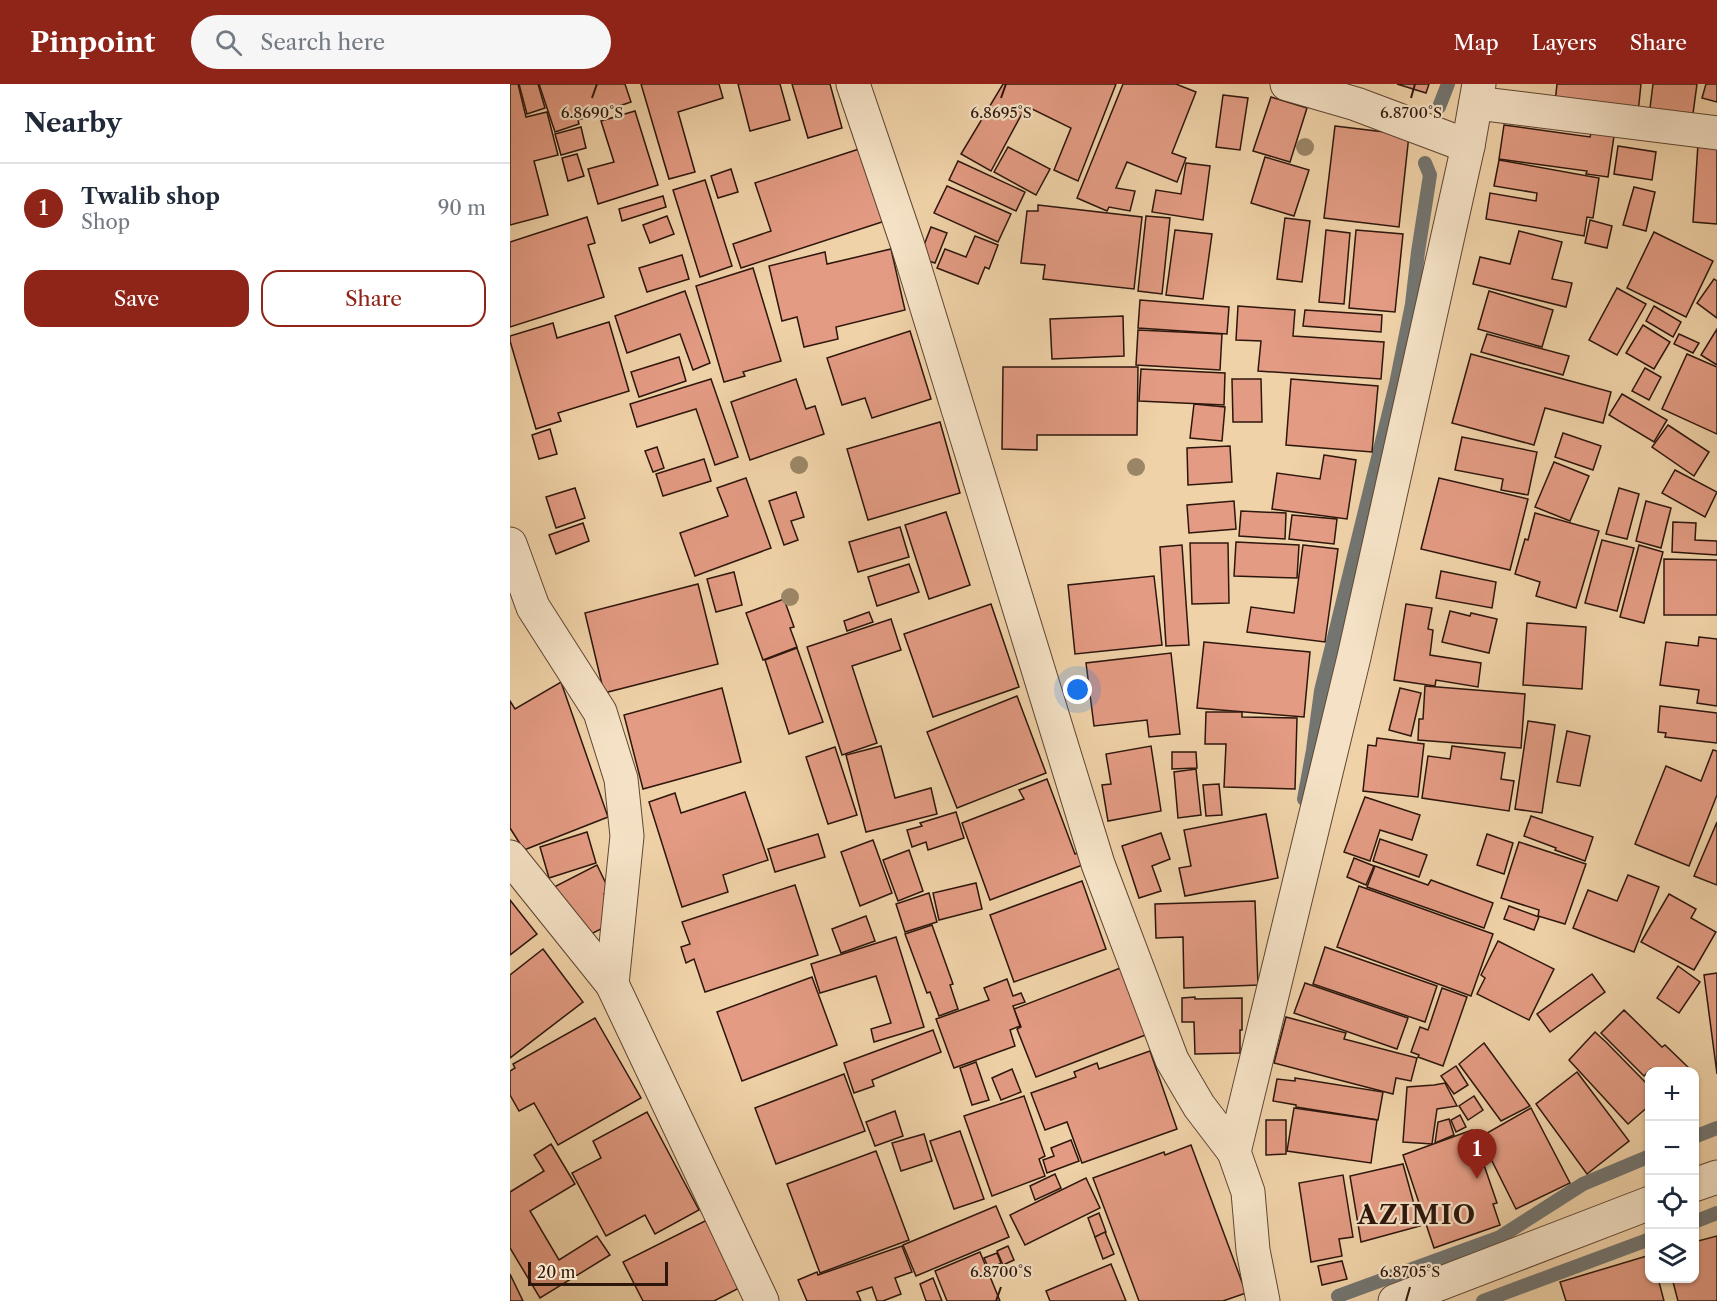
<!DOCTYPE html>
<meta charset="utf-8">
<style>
body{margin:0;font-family:"Libre Caslon Text",serif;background:#f6f6f7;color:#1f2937}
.controls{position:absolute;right:18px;bottom:18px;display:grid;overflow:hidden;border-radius:12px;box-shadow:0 2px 4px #0004}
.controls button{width:54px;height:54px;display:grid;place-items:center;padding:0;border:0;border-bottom:2px solid #e0e1e3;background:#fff;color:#1f2937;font:30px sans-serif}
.scale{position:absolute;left:18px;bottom:15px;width:140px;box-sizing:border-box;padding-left:6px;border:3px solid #2d160c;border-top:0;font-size:16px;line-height:21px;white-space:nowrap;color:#2d160c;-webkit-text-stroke:4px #f5e2c6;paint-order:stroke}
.you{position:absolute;left:568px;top:606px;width:21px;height:21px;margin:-15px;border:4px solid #fff;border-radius:50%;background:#1a73e8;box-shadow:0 0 0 9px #1a73e833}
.badge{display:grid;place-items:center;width:39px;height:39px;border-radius:50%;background:#8f2418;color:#fff;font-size:20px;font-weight:700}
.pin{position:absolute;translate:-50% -50px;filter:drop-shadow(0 2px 3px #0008)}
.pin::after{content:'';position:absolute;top:32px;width:21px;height:18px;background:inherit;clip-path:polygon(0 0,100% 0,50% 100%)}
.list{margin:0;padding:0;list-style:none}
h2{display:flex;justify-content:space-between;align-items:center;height:78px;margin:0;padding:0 24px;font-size:26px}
h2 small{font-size:20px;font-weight:400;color:#747a83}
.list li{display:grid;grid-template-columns:39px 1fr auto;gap:18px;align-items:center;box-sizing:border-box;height:90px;padding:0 24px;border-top:2px solid #e0e1e3}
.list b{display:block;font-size:22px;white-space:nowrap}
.list p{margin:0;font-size:20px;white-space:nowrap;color:#747a83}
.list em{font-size:20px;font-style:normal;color:#747a83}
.actions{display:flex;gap:12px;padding:18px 24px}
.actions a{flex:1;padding:14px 0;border:2px solid #8f2418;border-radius:18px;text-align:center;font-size:21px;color:#8f2418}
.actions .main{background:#8f2418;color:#fff}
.icon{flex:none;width:33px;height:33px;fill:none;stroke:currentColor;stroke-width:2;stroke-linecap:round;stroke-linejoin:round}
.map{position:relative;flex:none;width:1207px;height:1217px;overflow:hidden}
header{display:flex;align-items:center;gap:36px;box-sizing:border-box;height:84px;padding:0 30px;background:#8f2418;color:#fff}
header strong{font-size:28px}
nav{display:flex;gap:33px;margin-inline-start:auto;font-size:21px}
.search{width:420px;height:54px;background:#f6f6f7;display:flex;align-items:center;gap:15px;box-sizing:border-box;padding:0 21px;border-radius:33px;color:#747a83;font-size:22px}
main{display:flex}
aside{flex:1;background:#fff}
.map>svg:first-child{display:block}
</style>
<header>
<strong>Pinpoint</strong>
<div class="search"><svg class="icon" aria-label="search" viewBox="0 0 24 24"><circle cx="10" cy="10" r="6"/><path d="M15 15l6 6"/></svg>Search here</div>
<nav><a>Map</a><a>Layers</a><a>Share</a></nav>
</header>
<main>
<aside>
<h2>Nearby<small></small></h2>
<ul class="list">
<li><span class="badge">1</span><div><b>Twalib shop</b><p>Shop</p></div><em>90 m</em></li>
</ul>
<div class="actions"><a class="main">Save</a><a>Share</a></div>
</aside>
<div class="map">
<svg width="1207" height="1217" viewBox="0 0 1207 1217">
<rect width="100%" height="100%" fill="#f0d2a8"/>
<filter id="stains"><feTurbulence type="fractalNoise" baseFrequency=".00333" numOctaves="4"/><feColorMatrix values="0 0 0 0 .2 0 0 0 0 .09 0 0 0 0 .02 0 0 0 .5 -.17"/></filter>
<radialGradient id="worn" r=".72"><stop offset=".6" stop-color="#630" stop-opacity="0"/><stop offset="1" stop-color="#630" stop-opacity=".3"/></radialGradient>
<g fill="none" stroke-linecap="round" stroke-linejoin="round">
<!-- stream -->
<g stroke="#737571" stroke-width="14">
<polyline points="929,23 938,0"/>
<polyline points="794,715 803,666 811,607 886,300 902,220 908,168 920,91 915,79"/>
<polyline points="1184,1053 1207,1044"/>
<polyline points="1184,1138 1207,1129"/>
<polyline points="828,1212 990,1153 1073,1100 1140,1072"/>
<polyline points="973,1217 1140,1155"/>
</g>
</g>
<!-- building -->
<g fill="#e39b83" stroke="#2d160c" stroke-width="1.5">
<polygon points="0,0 8,0 16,33 37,28 48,71 24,77 38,131 0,141"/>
<polygon points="9,0 28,0 35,24 17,30"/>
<polygon points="29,0 115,0 121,18 68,36 69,40 45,48"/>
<polygon points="131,0 209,0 213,14 168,28 185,88 159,95"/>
<polygon points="228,0 270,0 280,36 240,47"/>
<polygon points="282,0 320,0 332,44 298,54"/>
<polygon points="493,0 606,0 568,97 544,86 561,44 516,22 481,87 451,70"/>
<polygon points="613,0 666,0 686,8 662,69 676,74 667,98 617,78 606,104 625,107 620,127 599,123 597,127 567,114"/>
<polygon points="887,0 919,0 916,9"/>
<polygon points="1047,0 1131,0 1128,29 1045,19"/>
<polygon points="1143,0 1187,0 1182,37 1139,32"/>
<polygon points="1196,0 1207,0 1207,18 1192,14"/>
<polygon points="713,11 738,14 730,66 706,63"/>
<polygon points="761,13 797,24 780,78 743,67"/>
<polygon points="125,27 148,101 88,120 78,85 104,78 91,37"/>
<polygon points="994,41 1080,53 1081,49 1104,52 1098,93 1076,90 1077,87 989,75"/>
<polygon points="825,42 899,51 889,143 814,134"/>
<polygon points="71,43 76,64 51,71 45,50"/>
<polygon points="1188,60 1207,61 1207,140 1183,138"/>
<polygon points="1108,62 1146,68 1142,96 1104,90"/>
<polygon points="498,63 540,85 526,111 484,88"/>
<polygon points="352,64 375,137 231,184 223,160 261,147 245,99"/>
<polygon points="67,70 74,92 58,97 52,74"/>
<polygon points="755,73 799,86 784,132 741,119"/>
<polygon points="989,76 1089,94 1083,134 1077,133 1074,152 976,135 980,109 1026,117 1027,109 984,102"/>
<polygon points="448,77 515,108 506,127 439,96"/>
<polygon points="676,79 700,82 693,136 642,128 646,106 671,110"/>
<polygon points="221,85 228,108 208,114 201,92"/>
<polygon points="195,96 222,182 190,193 163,106"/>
<polygon points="437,102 501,130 488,158 424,129"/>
<polygon points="1124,103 1145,108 1136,147 1113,141"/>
<polygon points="153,112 156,123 112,137 109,125"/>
<polygon points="528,121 632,133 624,205 533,195 535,181 511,179 517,127 528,127"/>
<polygon points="157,132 164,150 140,159 133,141"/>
<polygon points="636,132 660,134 652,210 628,207"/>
<polygon points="77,133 85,159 78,161 94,213 0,243 0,158"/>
<polygon points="775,134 800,137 792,198 767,195"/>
<polygon points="1080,136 1102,142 1097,164 1075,159"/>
<polygon points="421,143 437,149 425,179 409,174"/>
<polygon points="665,146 702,150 693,215 656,211"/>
<polygon points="816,146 840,149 834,220 809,218"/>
<polygon points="846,146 893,150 885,228 839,224"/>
<polygon points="1009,147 1052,158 1042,195 1062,199 1056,223 963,200 970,173 1000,180"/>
<polygon points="1144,148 1203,177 1176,233 1117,204"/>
<polygon points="465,152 488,161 479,185 475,183 468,200 427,184 435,165 456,173"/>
<polygon points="381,165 395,226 326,243 328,255 294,263 287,233 272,237 259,182 315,168 317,180"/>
<polygon points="172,171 179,195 137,208 129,184"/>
<polygon points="243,184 271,277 233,288 235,292 214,298 186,202"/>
<polygon points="1204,195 1207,197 1207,234 1187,219"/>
<polygon points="1107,204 1136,220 1107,271 1079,256"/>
<polygon points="175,207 200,279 183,286 170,250 117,269 105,232"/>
<polygon points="979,207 1043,226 1032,263 968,245"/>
<polygon points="630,216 719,223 717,250 628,244"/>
<polygon points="728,222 785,226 783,252 874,258 871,295 748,287 751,257 726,256"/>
<polygon points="1144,222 1171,238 1163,253 1136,237"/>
<polygon points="795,226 872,231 871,248 793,242"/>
<polygon points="613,232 614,272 542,275 540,235"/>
<polygon points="99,238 119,307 48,329 51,337 26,345 0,257 0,252 43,239 47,254"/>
<polygon points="1133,241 1160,258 1144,285 1116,269"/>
<polygon points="1207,245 1207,281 1191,271"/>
<polygon points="628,246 712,250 710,286 626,281"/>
<polygon points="400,247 421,315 362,334 355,314 332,321 317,274"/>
<polygon points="977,250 1059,272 1053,291 971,268"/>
<polygon points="1169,250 1189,259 1183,269 1164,260"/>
<polygon points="961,270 1101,308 1093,339 1035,324 1024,361 942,339"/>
<polygon points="1177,270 1207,283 1207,350 1152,325"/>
<polygon points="169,273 176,297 129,313 121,288"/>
<polygon points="493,283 628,283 627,351 527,351 527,366 492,365"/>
<polygon points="1135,284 1151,293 1139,316 1122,307"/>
<polygon points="631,285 715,289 714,321 629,317"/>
<polygon points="201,295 228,373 205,381 186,325 127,343 120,320"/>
<polygon points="286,295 296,325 305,322 314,350 240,376 221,318"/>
<polygon points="722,295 751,295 752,338 723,338"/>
<polygon points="781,295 868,302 862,368 776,361"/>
<polygon points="1112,310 1157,336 1144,358 1099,331"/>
<polygon points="684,320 715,323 712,357 680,354"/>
<polygon points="430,338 450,409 358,436 337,365"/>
<polygon points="1158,341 1199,368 1184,392 1142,363"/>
<polygon points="40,345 47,370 29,375 22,351"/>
<polygon points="1053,349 1091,362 1083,386 1045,373"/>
<polygon points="952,353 1027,368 1018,411 991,406 993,395 945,386"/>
<polygon points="720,362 722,398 678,401 677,364"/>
<polygon points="147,363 154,384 143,388 135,367"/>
<polygon points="814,371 846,376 837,435 762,425 767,389 810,395"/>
<polygon points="194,375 201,397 153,412 146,390"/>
<polygon points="1044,378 1079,392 1060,437 1025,423"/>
<polygon points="1165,386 1207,408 1195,433 1152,409"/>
<polygon points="236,394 261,464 185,492 170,449 218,432 207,404"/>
<polygon points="929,394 1018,415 1000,486 911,465"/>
<polygon points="65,404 75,434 46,444 36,413"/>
<polygon points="1109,404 1129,410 1117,455 1096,450"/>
<polygon points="286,408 294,433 281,437 288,456 274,461 259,417"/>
<polygon points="724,417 726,445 679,449 677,421"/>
<polygon points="1136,417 1161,424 1151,464 1126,457"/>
<polygon points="731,427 776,429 775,455 729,452"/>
<polygon points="436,428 460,501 419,515 395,441"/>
<polygon points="1025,429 1089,447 1066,524 1026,512 1030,498 1005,490 1015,455 1018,456"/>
<polygon points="782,431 827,435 824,460 779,455"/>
<polygon points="1163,438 1186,439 1185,456 1207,457 1207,471 1162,468"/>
<polygon points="73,439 79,457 46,470 39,451"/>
<polygon points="390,443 399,473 348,488 339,458"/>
<polygon points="1092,456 1124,464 1107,527 1075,519"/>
<polygon points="726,458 789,461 787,494 724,492"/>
<polygon points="680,459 718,459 719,519 682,520"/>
<polygon points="672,461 679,561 656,562 650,463"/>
<polygon points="793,461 828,465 815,558 737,548 741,523 784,529"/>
<polygon points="1129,461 1153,468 1134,539 1110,533"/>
<polygon points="1154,475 1207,476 1207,531 1154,531"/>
<polygon points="399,480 409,508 367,522 358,493"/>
<polygon points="931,487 986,498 982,524 926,514"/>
<polygon points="224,488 232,521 206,528 197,495"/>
<polygon points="644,492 652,561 565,570 558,501"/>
<polygon points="188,500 208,580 94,609 75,529"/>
<polygon points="274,515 284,543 280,544 287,563 253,576 236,529"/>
<polygon points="481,520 509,603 423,633 394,550"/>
<polygon points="896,520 922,524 918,545 923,546 920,571 971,579 968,603 926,596 925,602 884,596"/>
<polygon points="940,527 960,532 961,529 987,535 979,569 932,558"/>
<polygon points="359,528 363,538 337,547 334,537"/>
<polygon points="381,535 391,566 342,582 367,659 332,671 297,563"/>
<polygon points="1017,539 1076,543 1072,605 1013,601"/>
<polygon points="1189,553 1207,555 1207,622 1187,619 1189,606 1150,601 1156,558 1188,562"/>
<polygon points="694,558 800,568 794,633 687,624"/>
<polygon points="287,564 313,638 279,650 255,576"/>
<polygon points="661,569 670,650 639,653 637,636 584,642 576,579"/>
<polygon points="51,598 98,733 14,766 0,744 0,617 5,625"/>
<polygon points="915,602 1015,610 1011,664 908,656 909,635 913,635"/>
<polygon points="212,604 231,678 133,705 114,631"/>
<polygon points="890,604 911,609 901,652 879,646"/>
<polygon points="507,612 536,689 447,724 417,648"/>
<polygon points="1150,622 1207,629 1207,659 1155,653 1156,649 1148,648"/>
<polygon points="696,628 732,628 732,633 787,634 785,705 714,703 716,660 695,660"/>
<polygon points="1018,637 1045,641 1032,729 1005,725"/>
<polygon points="1057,647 1080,652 1070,702 1047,698"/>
<polygon points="867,654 914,660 908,713 853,707 858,661 866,662"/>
<polygon points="371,662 385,714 421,704 427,730 356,748 336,671"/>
<polygon points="641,662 651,727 598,737 592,701 601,700 596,670"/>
<polygon points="942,662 995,669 991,695 1004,697 999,727 912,714 918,672 940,675"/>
<polygon points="325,663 347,731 318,740 296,673"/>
<polygon points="1203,666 1207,667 1207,711 1179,782 1125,760 1156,682 1191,697"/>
<polygon points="662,668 686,668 687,684 662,685"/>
<polygon points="686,685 691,731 668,734 664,688"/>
<polygon points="537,695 565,770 570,768 575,780 480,816 452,739 514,715 509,706"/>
<polygon points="709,700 712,731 696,732 693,701"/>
<polygon points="235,708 258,776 213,791 218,808 172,823 139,718 165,709 171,729"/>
<polygon points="855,713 910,731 902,756 870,746 860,777 834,768"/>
<polygon points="446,728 454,754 418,766 416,758 402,763 397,746 412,742 410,739"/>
<polygon points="756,730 768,794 675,812 669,784 681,782 674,746"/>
<polygon points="1021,732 1083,753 1075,777 1045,766 1046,764 1014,752"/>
<polygon points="1207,738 1207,801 1184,792"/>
<polygon points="77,748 86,779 39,794 30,763"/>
<polygon points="651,749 660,775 642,782 651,807 629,814 612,762"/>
<polygon points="308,750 315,773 265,788 258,765"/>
<polygon points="977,750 1003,759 994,790 967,781"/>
<polygon points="870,755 917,771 909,793 863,777"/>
<polygon points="363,756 382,809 350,822 331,768"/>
<polygon points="1009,758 1076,780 1055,840 1028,832 1029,826 991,814"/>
<polygon points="399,766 413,807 388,817 373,776"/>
<polygon points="844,774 864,782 856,801 837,793"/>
<polygon points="87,781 100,808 94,810 107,837 69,856 44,803"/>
<polygon points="865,782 918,801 921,796 983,819 974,844 857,803"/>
<polygon points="1118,791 1149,803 1124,868 1063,844 1078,806 1107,817"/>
<polygon points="572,797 596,865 504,898 480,831"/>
<polygon points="466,799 472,825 429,836 423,809"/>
<polygon points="285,801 308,871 195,908 184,875 176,879 171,863 180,860 172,838"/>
<polygon points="849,802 983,850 961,912 827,863"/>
<polygon points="419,809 427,838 395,848 386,820"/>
<polygon points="1159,810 1186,825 1181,834 1206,848 1184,886 1131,858"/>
<polygon points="0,816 27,850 0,871"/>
<polygon points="745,817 748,901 674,904 673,853 646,854 645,820"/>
<polygon points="999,822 1029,833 1024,846 994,835"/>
<polygon points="356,832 365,857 331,869 322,845"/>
<polygon points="422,841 443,900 440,901 448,925 429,932 420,908 417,909 395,850"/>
<polygon points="386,853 414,943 364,958 361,945 381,939 366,892 310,909 301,880"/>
<polygon points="988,857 1044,885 1019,936 967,910 975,894 971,891"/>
<polygon points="815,863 927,902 915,938 803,900"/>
<polygon points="33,865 73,918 0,974 0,891"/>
<polygon points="1168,882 1190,898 1169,929 1147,914"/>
<polygon points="613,883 638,950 526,993 507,945 511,943 504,925"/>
<polygon points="1207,889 1207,990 1194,891"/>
<polygon points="1082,890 1095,908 1040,948 1027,930"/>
<polygon points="302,893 327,961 232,997 207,928"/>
<polygon points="497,895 503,912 511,909 515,918 503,922 510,942 500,946 505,962 444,984 426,935 479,916 474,904"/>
<polygon points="795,899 898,934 887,965 784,929"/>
<polygon points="932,904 957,913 933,982 908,973 909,971 901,968 910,943 918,946"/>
<polygon points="685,913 685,915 732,914 732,946 730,946 730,969 685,970 684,938 672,938 672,914"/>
<polygon points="1114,926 1152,963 1155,961 1180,985 1178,988 1143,988 1141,985 1134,992 1091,949"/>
<polygon points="776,933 836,949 834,955 907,974 901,997 886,994 883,1010 764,979"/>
<polygon points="85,934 131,1014 48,1061 24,1019 9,1027 0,1011 0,987 5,984 3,980"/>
<polygon points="423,946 431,968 362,996 364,1002 344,1009 334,979"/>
<polygon points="1085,948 1096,958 1140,1003 1140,1021 1118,1040 1059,976"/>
<polygon points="974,959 1020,1022 991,1037 949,980"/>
<polygon points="640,967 667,1045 572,1079 557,1038 535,1046 521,1009 566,993 564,988 587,979 589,985"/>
<polygon points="466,978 479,1016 462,1021 450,984"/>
<polygon points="946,982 958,1001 944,1010 931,992"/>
<polygon points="502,985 511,1008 491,1016 482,994"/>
<polygon points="1067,988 1119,1057 1077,1090 1026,1020"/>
<polygon points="334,990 355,1047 266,1080 245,1024"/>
<polygon points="785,994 873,1008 868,1036 786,1023 786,1021 763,1017 767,995 785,997"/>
<polygon points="935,999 947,1022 927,1025 922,1060 893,1058 897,1003 924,1001"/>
<polygon points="514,1012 535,1072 529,1075 535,1092 482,1112 454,1032"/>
<polygon points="964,1012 973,1026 958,1036 949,1022"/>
<polygon points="784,1024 867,1036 861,1079 777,1067"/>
<polygon points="1021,1024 1060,1099 1006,1125 970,1053"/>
<polygon points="385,1027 393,1052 365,1062 356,1038"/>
<polygon points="137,1028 189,1126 145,1150 135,1131 96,1152 62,1089 91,1074 83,1057"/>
<polygon points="950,1031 956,1043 946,1048 941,1036"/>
<polygon points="939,1035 944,1051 925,1059 928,1038"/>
<polygon points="756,1036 776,1036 776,1070 756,1071"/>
<polygon points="962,1046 987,1119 983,1120 990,1141 924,1164 893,1071"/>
<polygon points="450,1047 474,1115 444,1125 420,1057"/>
<polygon points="414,1050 422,1077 391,1087 382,1059"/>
<polygon points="561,1056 569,1077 537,1089 533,1076 544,1072 541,1064"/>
<polygon points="41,1060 65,1100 20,1127 49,1176 87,1152 100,1171 30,1214 0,1164 0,1108 34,1087 24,1071"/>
<polygon points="681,1061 736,1209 713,1217 629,1217 583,1094 654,1068 655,1071"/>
<polygon points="366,1067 399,1156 310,1189 277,1100"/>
<polygon points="893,1080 910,1142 851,1158 840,1092"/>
<polygon points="545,1090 551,1104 525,1116 520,1102"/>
<polygon points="833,1091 843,1153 829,1155 832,1172 801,1178 789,1099"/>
<polygon points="576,1094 590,1124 515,1161 500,1131"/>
<polygon points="486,1122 499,1153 406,1192 393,1161"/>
<polygon points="589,1129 596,1148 585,1153 578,1134"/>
<polygon points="199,1135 233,1202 204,1217 133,1217 113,1178"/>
<polygon points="595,1148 604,1170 593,1175 585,1153"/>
<polygon points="1207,1152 1207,1217 1168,1217 1162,1194 1184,1194 1184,1158"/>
<polygon points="392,1162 402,1188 385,1194 391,1210 373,1217 367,1217 362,1203 347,1208 351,1217 297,1217 288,1196 307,1188 308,1191"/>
<polygon points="498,1162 504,1176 493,1181 487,1167"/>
<polygon points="470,1168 490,1217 437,1217 425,1187"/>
<polygon points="487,1169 491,1179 479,1185 474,1174"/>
<polygon points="1140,1171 1140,1194 1148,1194 1154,1217 1056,1217 1050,1198"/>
<polygon points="832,1177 837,1195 812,1201 808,1182"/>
<polygon points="601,1180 616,1217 540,1217 536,1207"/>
<polygon points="0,1190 13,1217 0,1217"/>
<polygon points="423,1194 432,1217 416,1217 410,1200"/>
</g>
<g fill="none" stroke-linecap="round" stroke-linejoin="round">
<!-- minor casing -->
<g stroke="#5e4533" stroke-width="35">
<g id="minor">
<polyline points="343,0 397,159 588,780 662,976 689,1022 724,1068 738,1108 743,1166 753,1217"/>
<polyline points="777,0 846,20 958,62"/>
<polyline points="966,19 1207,49"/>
<polyline points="0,460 23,523 90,628 111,695 117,752 102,900"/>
<polyline points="0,773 102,900 252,1217"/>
<polyline points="724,1068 844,573 958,62 969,0"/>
<polyline points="1184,1101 1207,1093"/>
<polyline points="885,1217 1140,1119"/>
</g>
</g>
<!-- minor -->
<use href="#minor" stroke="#f5e2c6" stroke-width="33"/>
</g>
<!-- trees -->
<g fill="#9b8667">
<circle cx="795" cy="63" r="9"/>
<circle cx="289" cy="381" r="9"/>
<circle cx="626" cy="383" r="9"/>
<circle cx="280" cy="513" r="9"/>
</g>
<!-- ticks -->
<path fill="none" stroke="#2d160c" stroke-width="2" d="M82,14L87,0M491,14L496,0M901,14L905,0M486,1217L491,1203M896,1217L900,1203"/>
<g text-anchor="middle" stroke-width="4.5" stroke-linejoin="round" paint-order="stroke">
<!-- district labels -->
<g font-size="26" font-weight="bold" letter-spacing="1.5" fill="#2d160c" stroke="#f5e2c6">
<text x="907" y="1140">AZIMIO</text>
</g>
</g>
<g font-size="15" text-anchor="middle" fill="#2d160c" stroke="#f5e2c6" stroke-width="4.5" stroke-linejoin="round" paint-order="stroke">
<text x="82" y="34">6.8690°S</text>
<text x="491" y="34">6.8695°S</text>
<text x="901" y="34">6.8700°S</text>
<text x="491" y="1193">6.8700°S</text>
<text x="900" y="1193">6.8705°S</text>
</g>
<rect width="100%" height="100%" filter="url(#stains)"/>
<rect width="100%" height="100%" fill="url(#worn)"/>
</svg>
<div class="controls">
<button>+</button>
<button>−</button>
<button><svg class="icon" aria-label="locate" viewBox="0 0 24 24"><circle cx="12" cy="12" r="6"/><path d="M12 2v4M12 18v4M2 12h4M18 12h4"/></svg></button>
<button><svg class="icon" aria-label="layers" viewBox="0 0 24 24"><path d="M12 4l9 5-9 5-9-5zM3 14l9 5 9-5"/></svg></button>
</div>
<div class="scale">20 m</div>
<div class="you"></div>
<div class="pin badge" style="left:967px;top:1095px">1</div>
</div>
</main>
